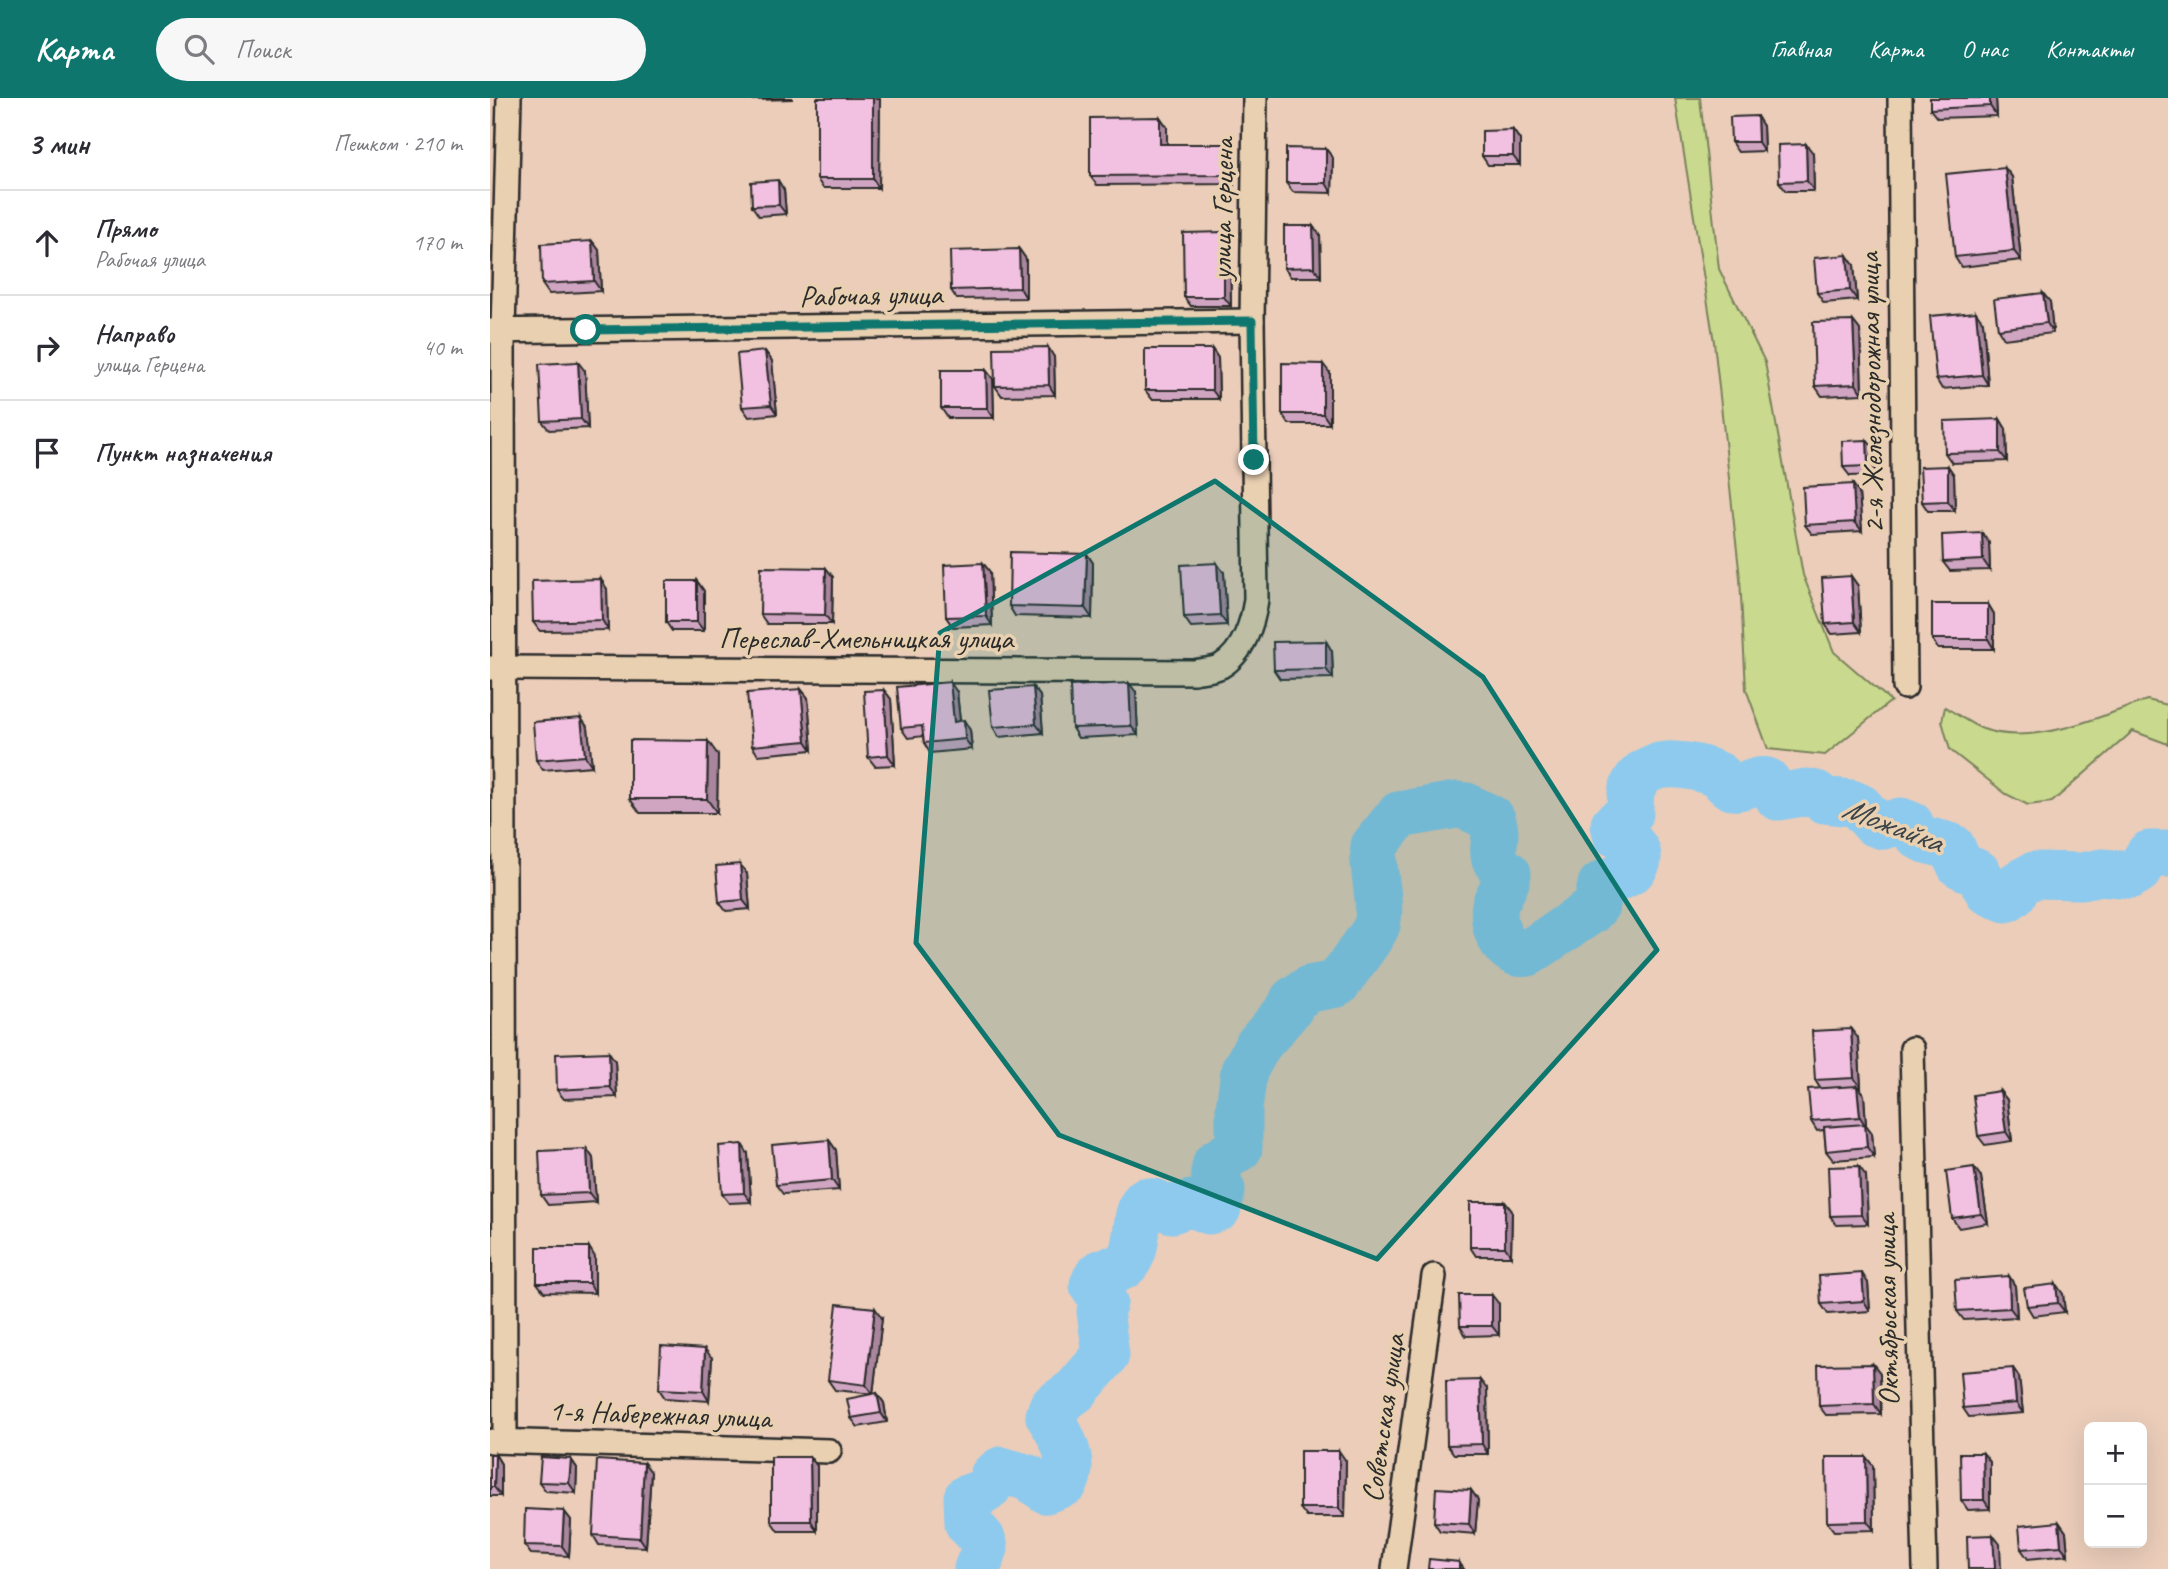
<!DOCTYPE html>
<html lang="ru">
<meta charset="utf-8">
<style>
body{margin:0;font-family:Caveat,sans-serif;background:#f7f7f7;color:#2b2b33}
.controls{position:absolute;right:21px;bottom:21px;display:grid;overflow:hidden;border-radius:10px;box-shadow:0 7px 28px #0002}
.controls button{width:63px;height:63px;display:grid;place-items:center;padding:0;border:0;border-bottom:2px solid #e1e1e2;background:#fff;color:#2b2b33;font:35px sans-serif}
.stop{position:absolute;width:21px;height:21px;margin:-16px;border:5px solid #0f766e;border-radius:50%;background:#fff}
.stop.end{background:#0f766e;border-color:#fff;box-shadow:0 2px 7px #0008}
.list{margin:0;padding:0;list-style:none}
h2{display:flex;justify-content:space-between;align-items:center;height:91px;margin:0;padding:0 28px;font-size:30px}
h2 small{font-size:23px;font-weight:400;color:#7c7c81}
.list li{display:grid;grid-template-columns:46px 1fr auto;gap:21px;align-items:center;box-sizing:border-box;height:105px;padding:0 28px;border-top:2px solid #e1e1e2}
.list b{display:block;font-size:26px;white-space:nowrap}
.list p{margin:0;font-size:23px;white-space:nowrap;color:#7c7c81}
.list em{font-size:23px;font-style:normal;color:#7c7c81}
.icon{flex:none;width:38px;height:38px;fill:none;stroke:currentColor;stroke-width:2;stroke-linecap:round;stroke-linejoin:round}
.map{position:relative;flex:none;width:1678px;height:1471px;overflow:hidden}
header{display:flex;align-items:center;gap:42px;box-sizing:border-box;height:98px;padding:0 35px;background:#0f766e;color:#fff}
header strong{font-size:33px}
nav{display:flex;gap:38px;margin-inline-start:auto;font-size:24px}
.search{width:490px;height:63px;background:#f7f7f7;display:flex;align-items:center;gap:18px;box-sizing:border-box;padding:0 24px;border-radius:38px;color:#7c7c81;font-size:26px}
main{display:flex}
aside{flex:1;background:#fff}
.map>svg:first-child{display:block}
</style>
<header>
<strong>Карта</strong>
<div class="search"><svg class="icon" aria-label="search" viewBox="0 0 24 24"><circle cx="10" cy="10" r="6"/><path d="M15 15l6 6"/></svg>Поиск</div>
<nav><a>Главная</a><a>Карта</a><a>О нас</a><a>Контакты</a></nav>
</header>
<main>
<aside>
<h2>3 мин<small>Пешком · 210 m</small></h2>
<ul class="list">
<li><svg class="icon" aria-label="ahead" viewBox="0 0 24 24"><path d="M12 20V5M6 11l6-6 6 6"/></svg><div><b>Прямо</b><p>Рабочая улица</p></div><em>170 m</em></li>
<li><svg class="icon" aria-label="right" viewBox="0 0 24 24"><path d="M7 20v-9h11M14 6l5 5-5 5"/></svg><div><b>Направо</b><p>улица Герцена</p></div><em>40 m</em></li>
<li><svg class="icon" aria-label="arrive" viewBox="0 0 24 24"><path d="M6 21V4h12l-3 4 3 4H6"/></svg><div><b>Пункт назначения</b></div></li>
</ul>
</aside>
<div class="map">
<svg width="1678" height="1471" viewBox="0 0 1678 1471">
<rect width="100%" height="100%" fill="#ebcdba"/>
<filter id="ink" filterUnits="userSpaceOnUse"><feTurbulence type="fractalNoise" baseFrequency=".0143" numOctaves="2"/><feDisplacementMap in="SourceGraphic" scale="14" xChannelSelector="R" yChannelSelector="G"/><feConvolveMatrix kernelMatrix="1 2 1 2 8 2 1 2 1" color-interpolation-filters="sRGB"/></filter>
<g filter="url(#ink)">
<!-- green -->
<g fill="#c9d98d" stroke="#7a825c" stroke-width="2">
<polygon points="1185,0 1210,0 1229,171 1275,264 1313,477 1344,554 1401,603 1335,657 1278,651 1256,591 1250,480 1224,244"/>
<path d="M1657,602L1678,607V646L1643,633L1562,704L1538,707L1516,696L1460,652L1452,623L1455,609C1467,616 1480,626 1493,631C1543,649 1609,619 1657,602Z"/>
</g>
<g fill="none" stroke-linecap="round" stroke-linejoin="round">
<!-- river -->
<path stroke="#8dcaee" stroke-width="47" d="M487,1471L495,1450L492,1441L478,1425L477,1400C491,1395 501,1393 503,1378L511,1372L539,1380L556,1392L575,1385C586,1365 571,1336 559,1318L562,1309L585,1293L616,1257L610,1213L614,1204L603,1187C611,1163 628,1179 638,1163C650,1146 643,1119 655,1103L664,1104L682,1112L701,1105L719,1113L728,1110L732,1092L724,1074L726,1065L749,1050V1011L754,973L768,947L800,910L803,902L819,891L847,886C854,875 886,834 887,827C893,804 881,773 884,748L909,717L966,707L976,708L1002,721C1012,745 991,756 1018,776C1017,788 1008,796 1005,807C1001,828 1014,860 1038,855L1101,813L1107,806L1111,787C1120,781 1130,781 1138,775C1159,762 1143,742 1126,736L1124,727L1140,715C1140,704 1140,691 1146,683C1162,658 1205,667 1228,677C1233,680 1235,686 1240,688C1251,693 1265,680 1277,683L1288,699L1317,694L1326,696L1334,702L1361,705L1370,709L1384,725L1393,728L1411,723L1421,727C1428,746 1445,742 1462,749L1470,767L1488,775L1498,793L1516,801L1524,795L1528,786L1544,777L1592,778L1612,774L1641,777L1649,772L1659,756H1678"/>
<!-- street casing -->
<g stroke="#2b2b2b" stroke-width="28">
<g id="street">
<polyline points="1410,0 1415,589"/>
<polyline points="0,233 762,223"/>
<path d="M0,570L704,574C712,572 724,572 731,568C753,555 763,525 766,501L762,223L765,0"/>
<polyline points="1422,951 1435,1471"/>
<polyline points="15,1342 13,233 19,0"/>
<polyline points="2,1343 339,1353"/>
<polyline points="904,1471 944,1178"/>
</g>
</g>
<!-- street -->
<use href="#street" stroke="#e9d0b1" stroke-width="23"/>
</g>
<!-- wall -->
<g fill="#d0a5c1" stroke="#2b2b2b" stroke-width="2">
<polygon points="258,0 302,0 302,1 260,2"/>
<polygon points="327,0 390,0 389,90 333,90 327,81"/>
<polygon points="1440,0 1506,0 1507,18 1447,20 1440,11"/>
<polygon points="670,19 677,29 677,46 744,55 744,86 607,87 600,78"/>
<polygon points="1273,28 1274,53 1248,54 1241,44"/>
<polygon points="1023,32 1030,42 1030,67 998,67 992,58"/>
<polygon points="836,51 843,60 842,95 803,94 796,85"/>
<polygon points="1323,55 1324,93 1296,93 1289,84"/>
<polygon points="1515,70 1522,79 1531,162 1471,169 1465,159"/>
<polygon points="294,92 296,116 269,118 262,108"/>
<polygon points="734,134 740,144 741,208 701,208 694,199"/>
<polygon points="830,137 831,179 801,179 794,170"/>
<polygon points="102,143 109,152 111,193 59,196 52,186"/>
<polygon points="529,151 536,161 536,200 467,201 461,192"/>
<polygon points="1364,167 1367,202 1334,205 1327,195"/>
<polygon points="1560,204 1563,235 1514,241 1508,231"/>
<polygon points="1363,223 1370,232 1372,296 1332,298 1325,288"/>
<polygon points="1493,224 1498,287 1452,291 1446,281"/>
<polygon points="722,251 728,260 729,301 662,301 655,292"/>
<polygon points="275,253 282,263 287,316 259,319 252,309"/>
<polygon points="564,259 565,297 512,298 505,288"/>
<polygon points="496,272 503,281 504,320 458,320 451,310"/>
<polygon points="95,273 98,330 59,332 52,323"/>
<polygon points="840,275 840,326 799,326 792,316"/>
<polygon points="1510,321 1516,331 1517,363 1462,365 1455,355"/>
<polygon points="1384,351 1385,377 1360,378 1353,369"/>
<polygon points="1458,368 1464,377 1465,413 1438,413 1432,404"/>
<polygon points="1369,395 1372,433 1322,436 1315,427"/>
<polygon points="1499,445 1500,472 1460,473 1453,464"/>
<polygon points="597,456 603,465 602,520 525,518 519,508"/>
<polygon points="493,465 500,474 502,527 463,529 456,519"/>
<polygon points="336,470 343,479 342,526 277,526 270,516"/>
<polygon points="734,475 737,527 701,529 694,519"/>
<polygon points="1361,478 1368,488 1371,534 1342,536 1335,526"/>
<polygon points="207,483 214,493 214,533 182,533 176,524"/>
<polygon points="117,491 118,532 50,533 43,524"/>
<polygon points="1498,506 1504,516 1504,551 1448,551 1442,541"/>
<polygon points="842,553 843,580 790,581 784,572"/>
<polygon points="543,589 550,598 553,635 509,639 503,629"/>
<polygon points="311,591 318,600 322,652 268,657 262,648"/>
<polygon points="394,592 401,601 405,667 385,668 378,659"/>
<polygon points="467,594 470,623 480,632 482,651 440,655 434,645 433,638 418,640 411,630"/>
<polygon points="646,594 648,637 588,640 582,630"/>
<polygon points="91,620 98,630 102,668 53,672 46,662"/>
<polygon points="228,657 227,715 150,715 140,701"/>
<polygon points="257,776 260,811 236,813 229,804"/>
<polygon points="1368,940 1371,989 1369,989 1374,997 1376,1027 1382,1035 1384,1059 1343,1062 1336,1053 1334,1032 1327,1033 1321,1023 1330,990 1325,982"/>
<polygon points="125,963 127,999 74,1001 67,992"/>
<polygon points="1510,993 1517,1002 1522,1043 1495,1047 1488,1038"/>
<polygon points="339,1042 346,1052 349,1092 293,1096 286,1087"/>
<polygon points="97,1051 103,1060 106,1104 58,1107 51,1097"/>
<polygon points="258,1056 261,1104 239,1105 232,1096"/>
<polygon points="1376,1078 1378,1126 1347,1127 1340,1118"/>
<polygon points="1491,1079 1498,1125 1469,1130 1462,1120"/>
<polygon points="1015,1104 1022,1113 1021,1158 986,1158 980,1149"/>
<polygon points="105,1159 105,1195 54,1194 47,1185"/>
<polygon points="1519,1178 1525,1188 1527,1219 1474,1222 1467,1213"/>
<polygon points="1378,1185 1380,1213 1338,1216 1331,1206"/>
<polygon points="1573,1196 1575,1214 1543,1218 1537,1208"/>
<polygon points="1009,1206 1009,1237 976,1238 970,1228"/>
<polygon points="392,1220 383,1296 345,1292 338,1282"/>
<polygon points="222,1260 219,1303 175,1300 169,1291"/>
<polygon points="1383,1266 1390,1275 1391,1316 1336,1317 1329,1308"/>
<polygon points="1523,1270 1529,1279 1533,1315 1479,1319 1473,1310"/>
<polygon points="997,1291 998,1356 964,1356 957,1347"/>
<polygon points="387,1295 394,1305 397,1324 368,1329 361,1320"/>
<polygon points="1493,1355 1500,1364 1500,1411 1478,1412 1471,1402"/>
<polygon points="0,1356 5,1356 11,1366 11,1398 0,1398"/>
<polygon points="320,1359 327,1368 327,1433 288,1433 281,1423"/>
<polygon points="1376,1359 1383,1368 1384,1432 1344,1433 1337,1424"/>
<polygon points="81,1361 87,1370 86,1395 56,1393 49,1384"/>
<polygon points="856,1363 855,1419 817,1419 810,1410"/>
<polygon points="154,1365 161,1374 156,1449 109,1447 103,1437"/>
<polygon points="981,1392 988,1402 985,1436 950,1433 944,1424"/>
<polygon points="74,1413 81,1422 79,1458 41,1456 34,1447"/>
<polygon points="1569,1424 1576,1434 1578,1457 1538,1461 1531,1451"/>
</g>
<!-- shaded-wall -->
<g fill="#a9869d" stroke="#2b2b2b" stroke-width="2">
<polygon points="383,0 390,0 389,90 383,81"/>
<polygon points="1500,0 1506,0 1507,18 1500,8"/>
<polygon points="1267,18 1273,28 1274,53 1268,44"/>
<polygon points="670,19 677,29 677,55 670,46"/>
<polygon points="1023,32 1030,42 1030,67 1023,58"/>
<polygon points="737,46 744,55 744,86 737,77"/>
<polygon points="1316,46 1323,55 1324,93 1317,83"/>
<polygon points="836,51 843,60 842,95 836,85"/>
<polygon points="1515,70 1522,79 1531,162 1524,153"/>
<polygon points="288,82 294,92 296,116 289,107"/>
<polygon points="823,128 830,137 831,179 824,169"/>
<polygon points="734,134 740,144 741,208 734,199"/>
<polygon points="102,143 109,152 111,193 104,183"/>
<polygon points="529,151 536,161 536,200 530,190"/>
<polygon points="1357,157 1364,167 1367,202 1360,192"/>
<polygon points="1553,195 1560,204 1563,235 1557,225"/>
<polygon points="1486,214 1493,224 1498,287 1492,277"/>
<polygon points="1363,223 1370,232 1372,296 1366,286"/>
<polygon points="558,249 564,259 565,297 559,287"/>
<polygon points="722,251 728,260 729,301 722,292"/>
<polygon points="275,253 282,263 287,316 281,307"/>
<polygon points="88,264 95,273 98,330 91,321"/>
<polygon points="833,266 840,275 840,326 833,316"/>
<polygon points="496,272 503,281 504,320 497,310"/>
<polygon points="1510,321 1516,331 1517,363 1510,354"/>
<polygon points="1377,342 1384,351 1385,377 1378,368"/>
<polygon points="1458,368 1464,377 1465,413 1458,403"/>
<polygon points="1363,386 1369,395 1372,433 1365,424"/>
<polygon points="1492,435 1499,445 1500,472 1493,462"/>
<polygon points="597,456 603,465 602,520 595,510"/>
<polygon points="493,465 500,474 502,527 496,518"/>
<polygon points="727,465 734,475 737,527 730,517"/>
<polygon points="336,470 343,479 342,526 335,517"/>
<polygon points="1361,478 1368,488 1371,534 1364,524"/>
<polygon points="111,481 117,491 118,532 112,522"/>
<polygon points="207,483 214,493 214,533 207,524"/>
<polygon points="1498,506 1504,516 1504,551 1498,541"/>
<polygon points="836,543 842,553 843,580 836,571"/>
<polygon points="460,584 467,594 471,633 464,624"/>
<polygon points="639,585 646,594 648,637 641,628"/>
<polygon points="543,589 550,598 553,635 546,626"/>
<polygon points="311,591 318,600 322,652 316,643"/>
<polygon points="394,592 401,601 405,667 398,657"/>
<polygon points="91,620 98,630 102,668 95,658"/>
<polygon points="474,622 480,632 482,651 475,641"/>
<polygon points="218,643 228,657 227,715 217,701"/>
<polygon points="250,766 257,776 260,811 253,802"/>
<polygon points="1361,931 1368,940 1371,989 1364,980"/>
<polygon points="119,954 125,963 127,999 120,989"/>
<polygon points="1367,988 1374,997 1376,1027 1382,1035 1384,1059 1377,1049 1375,1027 1370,1019"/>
<polygon points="1510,993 1517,1002 1522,1043 1516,1034"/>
<polygon points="339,1042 346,1052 349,1092 342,1082"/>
<polygon points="252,1046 258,1056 261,1104 254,1095"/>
<polygon points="97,1051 103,1060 106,1104 99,1095"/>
<polygon points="1369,1068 1376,1078 1378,1126 1371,1117"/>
<polygon points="1484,1069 1491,1079 1498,1125 1491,1116"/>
<polygon points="1015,1104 1022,1113 1021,1158 1015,1149"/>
<polygon points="99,1149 105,1159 105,1195 99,1185"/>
<polygon points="1372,1175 1378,1185 1380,1213 1374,1203"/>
<polygon points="1519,1178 1525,1188 1527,1219 1520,1210"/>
<polygon points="1566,1186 1573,1196 1575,1214 1568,1205"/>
<polygon points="1002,1197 1009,1206 1009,1237 1002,1228"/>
<polygon points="385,1210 392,1220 383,1296 376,1287"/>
<polygon points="215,1251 222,1260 219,1303 213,1293"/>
<polygon points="1383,1266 1390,1275 1391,1316 1384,1306"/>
<polygon points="1523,1270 1529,1279 1533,1315 1526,1305"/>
<polygon points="990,1282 997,1291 998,1356 992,1346"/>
<polygon points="387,1295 394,1305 397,1324 391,1315"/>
<polygon points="849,1353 856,1363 855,1419 849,1410"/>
<polygon points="1493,1355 1500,1364 1500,1411 1494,1402"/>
<polygon points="5,1356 11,1366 11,1398 4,1389"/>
<polygon points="320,1359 327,1368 327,1433 321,1423"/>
<polygon points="1376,1359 1383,1368 1384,1432 1377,1423"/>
<polygon points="81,1361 87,1370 86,1395 79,1385"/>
<polygon points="154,1365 161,1374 156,1449 150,1440"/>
<polygon points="981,1392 988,1402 985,1436 979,1426"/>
<polygon points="74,1413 81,1422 79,1458 72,1448"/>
<polygon points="1569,1424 1576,1434 1578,1457 1571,1448"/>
<polygon points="1503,1437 1510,1446 1511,1471 1505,1471"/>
<polygon points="969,1464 974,1471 969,1471"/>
</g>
<!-- building -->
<g fill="#f2c0e0" stroke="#2b2b2b" stroke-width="2">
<rect x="327" y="0" width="56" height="81"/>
<polygon points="1440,0 1500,0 1500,8 1440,11"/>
<polygon points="1267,18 1268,44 1241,44 1240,19"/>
<polygon points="670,19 670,46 737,46 737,77 600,78 600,20"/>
<polygon points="1023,32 1023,58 992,58 992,33"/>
<polygon points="1316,46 1317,83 1289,84 1288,47"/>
<polygon points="796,50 836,51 836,85 796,85"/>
<polygon points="1515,70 1524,153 1465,159 1456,76"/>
<polygon points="288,82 289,107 262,108 261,84"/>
<polygon points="794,128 823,128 824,169 794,170"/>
<polygon points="734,134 734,199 694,199 693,135"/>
<polygon points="102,143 104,183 52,186 51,146"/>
<polygon points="529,151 530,190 461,192 460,153"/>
<polygon points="1357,157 1360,192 1327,195 1324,160"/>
<polygon points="1553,195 1557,225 1508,231 1504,201"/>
<polygon points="1486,214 1492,277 1446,281 1440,218"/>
<polygon points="1363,223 1366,286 1325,288 1323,224"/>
<polygon points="558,249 559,287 505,288 504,250"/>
<rect x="655" y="251" width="67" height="41"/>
<polygon points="275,253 281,307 252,309 247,256"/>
<polygon points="88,264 91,321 52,323 49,266"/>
<polygon points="792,265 833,266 833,316 792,316"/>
<polygon points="451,272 496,272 497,310 451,310"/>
<polygon points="1510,321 1510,354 1455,355 1454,323"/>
<polygon points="1377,342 1378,368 1353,369 1352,343"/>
<polygon points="1458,368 1458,403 1432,404 1430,369"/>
<polygon points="1363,386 1365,424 1315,427 1313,389"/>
<polygon points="1492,435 1493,462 1453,464 1452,437"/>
<polygon points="520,454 597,456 595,510 519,508"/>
<polygon points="493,465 496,518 456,519 454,467"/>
<polygon points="727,465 730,517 694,519 691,467"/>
<polygon points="271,469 336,470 335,517 270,516"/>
<polygon points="1361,478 1364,524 1335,526 1332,480"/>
<polygon points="111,481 112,522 43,524 42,483"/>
<rect x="176" y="483" width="31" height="41"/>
<rect x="1442" y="506" width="56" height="35"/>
<polygon points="836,543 836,571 784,572 783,544"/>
<polygon points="460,584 464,624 474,622 475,641 434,645 432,628 411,630 407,589"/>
<polygon points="639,585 641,628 582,630 580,588"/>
<polygon points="543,589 546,626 503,629 499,592"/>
<polygon points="311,591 316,643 262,648 257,595"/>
<polygon points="394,592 398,657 378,659 374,593"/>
<polygon points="91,620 95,658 46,662 43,624"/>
<polygon points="140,642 218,643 217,701 140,701"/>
<polygon points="250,766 253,802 229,804 226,768"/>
<polygon points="1361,931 1364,980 1325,982 1322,933"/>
<polygon points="119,954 120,989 67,992 66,956"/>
<polygon points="1367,988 1370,1019 1321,1023 1318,991"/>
<polygon points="1510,993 1516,1034 1488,1038 1483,997"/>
<polygon points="1375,1026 1377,1049 1336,1053 1334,1029"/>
<polygon points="339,1042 342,1082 286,1087 282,1047"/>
<polygon points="252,1046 254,1095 232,1096 229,1048"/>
<polygon points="97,1051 99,1095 51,1097 49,1053"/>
<polygon points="1369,1068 1371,1117 1340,1118 1338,1069"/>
<polygon points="1484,1069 1491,1116 1462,1120 1456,1073"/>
<rect x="980" y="1104" width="35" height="45"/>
<rect x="47" y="1149" width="52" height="36"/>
<polygon points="1372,1175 1374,1203 1331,1206 1329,1178"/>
<polygon points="1519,1178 1520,1210 1467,1213 1465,1182"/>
<polygon points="1566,1186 1568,1205 1537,1208 1534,1190"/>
<polygon points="969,1197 1002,1197 1002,1228 970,1228"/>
<polygon points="347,1206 385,1210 376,1287 338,1282"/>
<polygon points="171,1248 215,1251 213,1293 169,1291"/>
<polygon points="1383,1266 1384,1306 1329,1308 1328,1267"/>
<polygon points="1523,1270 1526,1305 1473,1310 1470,1274"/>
<polygon points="990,1282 992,1346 957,1347 956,1283"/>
<polygon points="387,1295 391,1315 361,1320 357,1301"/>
<rect x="810" y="1353" width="39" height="57"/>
<polygon points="1470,1355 1493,1355 1494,1402 1471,1402"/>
<polygon points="0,1356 5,1356 4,1389 0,1389"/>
<polygon points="51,1359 81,1361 79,1385 49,1384"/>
<polygon points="281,1359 320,1359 321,1423 281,1423"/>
<polygon points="1336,1359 1376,1359 1377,1423 1337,1424"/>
<polygon points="107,1362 154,1365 150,1440 103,1437"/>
<polygon points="946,1390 981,1392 979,1426 944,1424"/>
<polygon points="35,1411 74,1413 72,1448 34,1447"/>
<polygon points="1569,1424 1571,1448 1531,1451 1529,1428"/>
<polygon points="1503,1437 1505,1471 1478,1471 1477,1438"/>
<polygon points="939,1461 969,1464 969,1471 938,1471"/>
</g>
</g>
<g fill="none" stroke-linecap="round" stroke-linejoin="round" filter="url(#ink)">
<!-- route -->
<polyline stroke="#0f766e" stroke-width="9" points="96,232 762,223 764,362"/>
</g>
<!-- marked area -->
<path fill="#0f766e" fill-opacity="0.2" stroke="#0f766e" stroke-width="5" stroke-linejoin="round" d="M725,383L993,579L1167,852L887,1161L569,1037L426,845L450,535Z"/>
<g text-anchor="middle" stroke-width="7" stroke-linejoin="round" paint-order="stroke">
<!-- street labels -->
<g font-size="30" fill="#2b2b2b" stroke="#e9d0b1">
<text transform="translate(732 111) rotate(-89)" y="10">улица Герцена</text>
<text transform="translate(381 197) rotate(-1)" y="10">Рабочая улица</text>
<text transform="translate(1381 295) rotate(-91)" y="10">2-я Железнодорожная улица</text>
<text x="376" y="550">Переслав-Хмельницкая улица</text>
<text transform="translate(1397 1212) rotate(-91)" y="10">Октябрьская улица</text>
<text transform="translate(170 1316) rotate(2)" y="10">1-я Набережная улица</text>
<text transform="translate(893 1320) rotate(-82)" y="10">Советская улица</text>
</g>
<!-- water labels -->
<g font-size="32" font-style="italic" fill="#3a4348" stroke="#e9d0b1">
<text transform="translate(1403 726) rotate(21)" y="11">Можайка</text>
</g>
</g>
</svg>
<div class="controls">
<button>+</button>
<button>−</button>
</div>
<div class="stop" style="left:96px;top:232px"></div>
<div class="stop end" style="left:764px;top:362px"></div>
</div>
</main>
